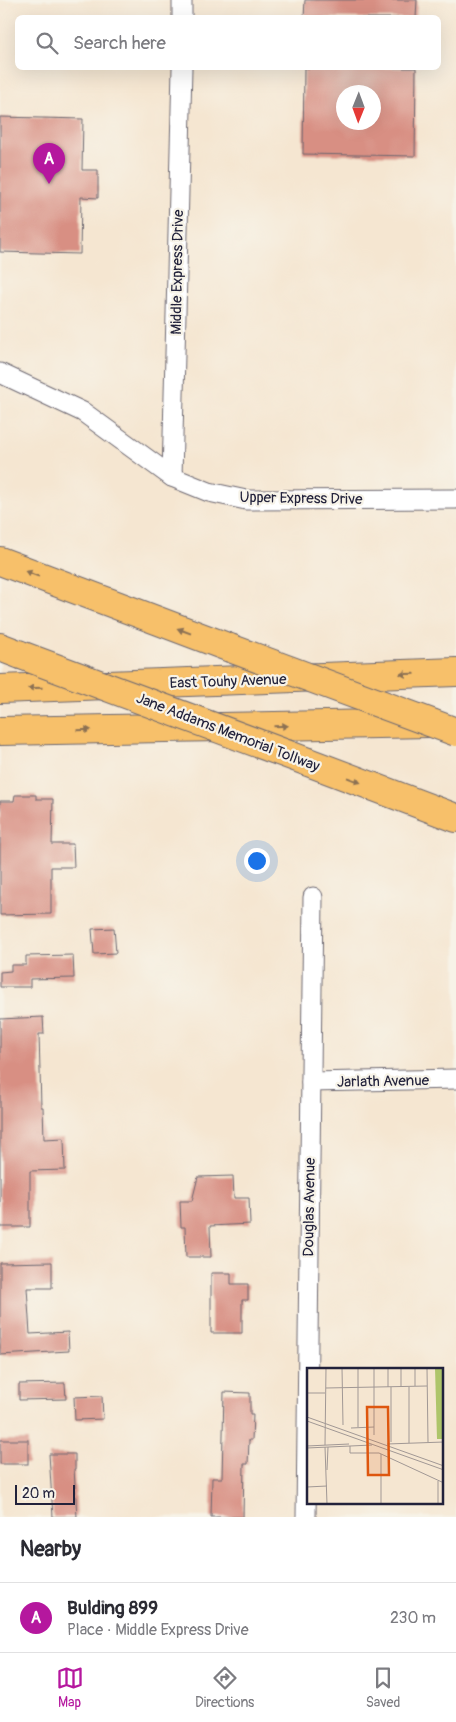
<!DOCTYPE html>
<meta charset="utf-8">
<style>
body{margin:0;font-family:Pangolin,sans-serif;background:#f7f7f7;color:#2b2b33}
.compass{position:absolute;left:336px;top:85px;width:45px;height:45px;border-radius:50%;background:#fff;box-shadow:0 5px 20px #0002;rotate:181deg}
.scale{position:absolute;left:15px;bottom:12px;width:60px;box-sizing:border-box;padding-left:5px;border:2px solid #22223b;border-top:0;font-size:14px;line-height:18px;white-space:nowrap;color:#22223b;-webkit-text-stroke:4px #f7f3e8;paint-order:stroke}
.you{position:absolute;left:256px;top:860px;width:18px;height:18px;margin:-12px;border:4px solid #fff;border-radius:50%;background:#1a73e8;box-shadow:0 0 0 8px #1a73e833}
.badge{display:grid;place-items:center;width:32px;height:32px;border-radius:50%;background:#b5179e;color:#fff;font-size:16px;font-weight:700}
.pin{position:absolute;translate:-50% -41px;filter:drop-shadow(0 1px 2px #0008)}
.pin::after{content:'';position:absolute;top:26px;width:18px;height:15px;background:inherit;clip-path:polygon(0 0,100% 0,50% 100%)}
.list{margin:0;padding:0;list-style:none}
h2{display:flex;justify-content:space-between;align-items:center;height:65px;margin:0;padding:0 20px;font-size:21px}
h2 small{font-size:16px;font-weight:400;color:#7c7c81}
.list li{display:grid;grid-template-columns:32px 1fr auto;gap:15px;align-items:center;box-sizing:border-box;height:70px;padding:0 20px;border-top:1px solid #e1e1e2}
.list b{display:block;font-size:19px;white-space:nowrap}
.list p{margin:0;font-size:16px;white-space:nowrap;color:#7c7c81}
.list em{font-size:16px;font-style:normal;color:#7c7c81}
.icon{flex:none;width:28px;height:28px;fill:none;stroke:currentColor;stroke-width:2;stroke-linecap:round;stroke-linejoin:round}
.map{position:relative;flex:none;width:456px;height:1517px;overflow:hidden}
.search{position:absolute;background:#fff;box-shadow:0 5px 20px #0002;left:15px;right:15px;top:15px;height:55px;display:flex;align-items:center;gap:12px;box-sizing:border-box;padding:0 18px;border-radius:8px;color:#7c7c81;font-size:19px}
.sheet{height:135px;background:#fff}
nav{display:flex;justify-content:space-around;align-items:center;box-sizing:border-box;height:70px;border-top:1px solid #e1e1e2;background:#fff;font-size:14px;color:#7c7c81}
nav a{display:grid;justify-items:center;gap:2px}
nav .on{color:#b5179e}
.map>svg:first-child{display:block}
</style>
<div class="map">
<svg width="456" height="1517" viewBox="0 0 456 1517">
<rect width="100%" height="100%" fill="#f7f3e8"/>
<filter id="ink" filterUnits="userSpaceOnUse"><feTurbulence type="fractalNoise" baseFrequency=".02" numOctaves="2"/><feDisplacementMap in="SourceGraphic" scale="10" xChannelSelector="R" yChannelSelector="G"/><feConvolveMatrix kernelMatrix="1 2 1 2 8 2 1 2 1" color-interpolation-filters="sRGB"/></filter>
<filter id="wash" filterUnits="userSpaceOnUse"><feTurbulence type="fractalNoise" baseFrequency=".0096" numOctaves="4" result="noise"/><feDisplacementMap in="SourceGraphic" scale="20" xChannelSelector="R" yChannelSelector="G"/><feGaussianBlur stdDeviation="1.12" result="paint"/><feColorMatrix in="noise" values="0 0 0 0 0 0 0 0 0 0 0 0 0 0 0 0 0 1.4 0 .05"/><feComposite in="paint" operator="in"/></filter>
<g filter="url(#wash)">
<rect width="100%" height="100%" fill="#f5e6d1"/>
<g id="blocks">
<!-- building -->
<g fill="#d88f83" fill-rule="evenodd">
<polygon points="305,0 417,0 416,18 304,18"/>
<path d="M304,68H416L415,156L303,154ZM344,92H374V122H344Z"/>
<polygon points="0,117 83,119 82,170 98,170 98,198 81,197 80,254 0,252"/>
<polygon points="15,795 36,795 36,799 53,799 52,844 73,844 74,867 51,867 51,914 0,915 0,801 14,801"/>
<polygon points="114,928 116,953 94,954 92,929"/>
<polygon points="73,955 74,978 30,979 30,987 0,987 0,972 11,971 11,965 26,965 26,956"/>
<polygon points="43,1017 44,1034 39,1034 41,1107 43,1107 44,1139 64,1138 65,1170 30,1171 30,1227 0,1227 0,1019"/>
<polygon points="233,1176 234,1198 249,1198 250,1224 210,1226 211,1257 186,1257 185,1227 181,1227 180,1201 192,1201 198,1177"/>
<polygon points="52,1262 52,1288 27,1288 30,1334 68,1332 69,1351 0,1355 0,1263"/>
<polygon points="211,1273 231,1273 231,1284 248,1284 248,1300 242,1300 242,1333 211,1333"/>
<polygon points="65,1383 66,1399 19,1400 19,1384"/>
<polygon points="224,1392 250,1393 250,1414 253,1414 252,1440 249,1440 248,1464 244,1464 243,1517 211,1517 212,1478 222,1478"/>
<polygon points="102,1396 103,1419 75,1420 74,1397"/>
<rect x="0" y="1440" width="28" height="24"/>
<polygon points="49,1454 75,1454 75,1469 74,1469 77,1517 53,1517"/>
</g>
</g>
</g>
<g filter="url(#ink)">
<use href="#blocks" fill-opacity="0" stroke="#6c6770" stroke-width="1"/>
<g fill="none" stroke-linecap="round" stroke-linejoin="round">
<!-- minor casing -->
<g stroke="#6c6770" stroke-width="21">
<g id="minor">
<polyline points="182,18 182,0"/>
<polyline points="0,373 83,412 172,477 209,492 246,500 456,499"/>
<polyline points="172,477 182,68"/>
<polyline points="311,1082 456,1079"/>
<polyline points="306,1517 313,897"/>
</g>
</g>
<!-- primary casing -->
<g stroke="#6c6770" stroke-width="30">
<g id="primary">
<polyline points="0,689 456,672"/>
<polyline points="0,731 431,723"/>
</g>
</g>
<!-- motorway casing -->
<g stroke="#6c6770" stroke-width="30">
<g id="motorway">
<polyline points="0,561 230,648"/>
<polyline points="0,647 21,655"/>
<polyline points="308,762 456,818"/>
</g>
</g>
<!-- minor -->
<use href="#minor" stroke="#fff" stroke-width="19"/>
<!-- primary -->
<use href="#primary" stroke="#f7c06b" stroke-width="28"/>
<!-- motorway -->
<use href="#motorway" stroke="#f7c06b" stroke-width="28"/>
<!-- motorway-bridge casing -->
<g stroke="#6c6770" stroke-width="30" stroke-linecap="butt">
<g id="motorway-bridge">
<polyline points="230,648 456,732"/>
<polyline points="21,655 308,762"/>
</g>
</g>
<!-- motorway-bridge -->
<use href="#motorway-bridge" stroke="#f7c06b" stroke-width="28"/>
</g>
<!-- one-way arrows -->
<defs><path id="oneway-solid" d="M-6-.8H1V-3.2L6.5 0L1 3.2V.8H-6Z" transform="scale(1.25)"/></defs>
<g fill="#8c7153">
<use href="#oneway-solid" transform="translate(32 574) rotate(-159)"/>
<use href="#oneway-solid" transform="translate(184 631) rotate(-159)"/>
<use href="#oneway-solid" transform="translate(407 674) rotate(178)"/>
<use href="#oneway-solid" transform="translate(35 688) rotate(178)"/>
<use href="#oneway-solid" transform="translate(281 726) rotate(-1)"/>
<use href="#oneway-solid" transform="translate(84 730) rotate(-1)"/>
<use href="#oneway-solid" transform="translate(354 780) rotate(21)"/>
</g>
</g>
<g text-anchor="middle" stroke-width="4.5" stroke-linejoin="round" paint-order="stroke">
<!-- street labels -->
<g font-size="15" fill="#22223b" stroke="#f7f3e8">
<text transform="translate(177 272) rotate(-89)" y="5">Middle Express Drive</text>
<text transform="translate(301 498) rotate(1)" y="5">Upper Express Drive</text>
<text transform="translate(228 681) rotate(-2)" y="5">East Touhy Avenue</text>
<text transform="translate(228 732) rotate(21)" y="5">Jane Addams Memorial Tollway</text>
<text transform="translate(383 1081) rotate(-1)" y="5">Jarlath Avenue</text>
<text transform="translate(309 1207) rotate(-89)" y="5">Douglas Avenue</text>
</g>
</g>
<!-- overview -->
<g transform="translate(307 1368)">
<rect width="136" height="136" fill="#f5e6d1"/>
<path d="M128,0H136V71H130Z" fill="#aec56a"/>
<path fill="none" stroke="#a19895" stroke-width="1" d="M35,0L36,57M51,0V59M67,0V67M81,0V19M94,0V19M108,0V18M120,0L121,74M84,19V74M102,19V75M19,20L120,18M0,25H18M0,49L137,98M0,53L137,102M44,60L67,59M80,76L137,74M18,77L19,0M0,78L42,76M43,78V85H72L137,115M18,79L20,136M0,80L65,77M74,86V136M20,102L21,79M0,119L20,118M131,136V113"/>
<path fill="#de560e" fill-opacity="0.15" stroke="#de560e" stroke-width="2.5" d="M60,39H81L82,107H61Z"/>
<rect width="136" height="136" fill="none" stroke="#22223b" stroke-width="2.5"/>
</g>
</svg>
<svg class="compass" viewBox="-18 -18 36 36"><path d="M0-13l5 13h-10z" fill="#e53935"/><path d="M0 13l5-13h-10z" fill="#7c7c81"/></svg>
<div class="scale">20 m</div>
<div class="you"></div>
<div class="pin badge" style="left:49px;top:184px">A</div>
<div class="search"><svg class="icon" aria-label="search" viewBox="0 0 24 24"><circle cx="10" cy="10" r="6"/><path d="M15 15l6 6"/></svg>Search here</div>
</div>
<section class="sheet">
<h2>Nearby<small></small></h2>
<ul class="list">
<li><span class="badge">A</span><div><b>Bulding 899</b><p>Place · Middle Express Drive</p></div><em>230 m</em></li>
</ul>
</section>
<nav>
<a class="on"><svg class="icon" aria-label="map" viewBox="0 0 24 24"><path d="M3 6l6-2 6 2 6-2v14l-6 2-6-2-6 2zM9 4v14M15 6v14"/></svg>Map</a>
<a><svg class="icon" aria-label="directions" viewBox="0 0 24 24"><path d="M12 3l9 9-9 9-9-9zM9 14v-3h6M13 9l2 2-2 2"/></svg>Directions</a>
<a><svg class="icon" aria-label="saved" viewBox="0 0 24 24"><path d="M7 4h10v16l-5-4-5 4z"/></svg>Saved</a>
</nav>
